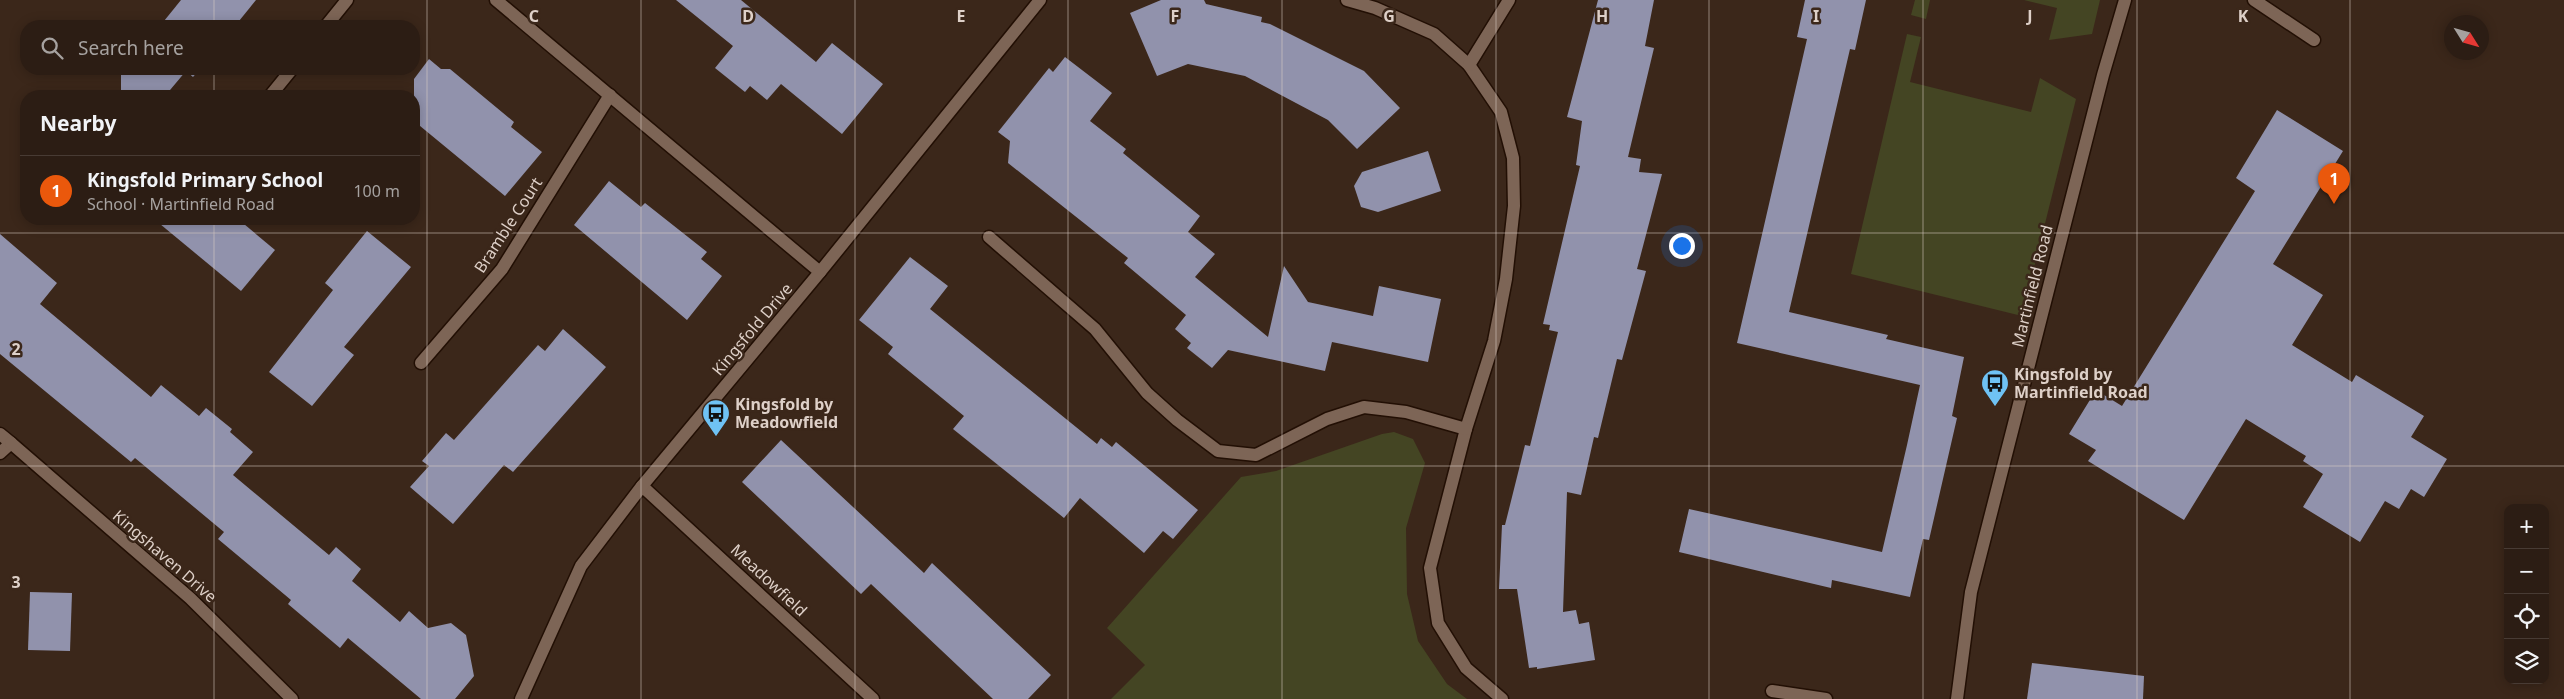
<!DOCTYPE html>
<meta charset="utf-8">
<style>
body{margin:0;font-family:"Noto Sans",sans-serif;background:#34261d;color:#f1f3f6}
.controls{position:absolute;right:15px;bottom:15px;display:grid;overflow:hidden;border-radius:10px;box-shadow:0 2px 12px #0003}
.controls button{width:45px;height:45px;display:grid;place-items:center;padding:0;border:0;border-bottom:1px solid #483b34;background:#2c1d14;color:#f1f3f6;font:25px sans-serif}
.compass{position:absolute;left:2444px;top:15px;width:45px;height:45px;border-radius:50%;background:#2c1d14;box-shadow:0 2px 12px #0003;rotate:127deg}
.you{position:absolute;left:1681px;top:245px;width:18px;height:18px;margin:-12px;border:4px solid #fff;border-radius:50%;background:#1a73e8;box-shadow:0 0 0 8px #1a73e833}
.badge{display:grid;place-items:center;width:32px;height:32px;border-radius:50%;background:#ea580c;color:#fff;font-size:16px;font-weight:700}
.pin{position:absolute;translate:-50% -41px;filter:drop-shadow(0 1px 2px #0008)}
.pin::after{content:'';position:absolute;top:26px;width:18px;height:15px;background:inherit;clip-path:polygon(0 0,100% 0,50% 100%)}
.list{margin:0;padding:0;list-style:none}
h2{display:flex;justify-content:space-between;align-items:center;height:65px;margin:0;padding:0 20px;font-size:21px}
h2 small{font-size:16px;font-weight:400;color:#a6a2a0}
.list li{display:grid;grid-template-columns:32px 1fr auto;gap:15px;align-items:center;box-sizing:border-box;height:70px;padding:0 20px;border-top:1px solid #483b34}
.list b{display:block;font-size:19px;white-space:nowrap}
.list p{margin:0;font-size:16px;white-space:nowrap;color:#a6a2a0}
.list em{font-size:16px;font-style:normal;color:#a6a2a0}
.icon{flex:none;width:28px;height:28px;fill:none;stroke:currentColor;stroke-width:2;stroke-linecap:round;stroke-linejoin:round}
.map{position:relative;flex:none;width:2564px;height:699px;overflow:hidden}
.search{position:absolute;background:#2c1d14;box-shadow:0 2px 12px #0003;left:20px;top:20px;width:400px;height:55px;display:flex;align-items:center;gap:12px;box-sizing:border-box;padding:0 18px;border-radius:20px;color:#a6a2a0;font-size:19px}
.panel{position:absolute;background:#2c1d14;box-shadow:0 2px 12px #0003;left:20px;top:90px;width:400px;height:135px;border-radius:20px}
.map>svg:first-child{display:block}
</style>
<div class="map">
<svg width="2564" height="699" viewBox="0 0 2564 699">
<rect width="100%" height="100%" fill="#3b271a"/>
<!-- green -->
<g fill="#444523">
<polygon points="1915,0 1930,0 1926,19 1911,15"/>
<polygon points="2024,0 2100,0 2092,34 2049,40 2057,8"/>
<polygon points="1907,34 1921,37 1910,82 2031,112 2040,78 2076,99 2022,316 1851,274"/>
<polygon points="1394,432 1413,439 1425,463 1406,528 1407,594 1418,641 1447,684 1467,699 1111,699 1145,665 1107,628 1241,477 1276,471 1382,434"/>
</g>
<!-- building -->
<g fill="#9192ac">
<polygon points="181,0 256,0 235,26 160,26"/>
<polygon points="676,0 741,0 816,62 832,43 883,84 842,134 781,84 767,100 750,86 745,92 715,68 733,46"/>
<polygon points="1161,0 1204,0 1206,4 1262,17 1261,22 1270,24 1364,71 1400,108 1357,149 1328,120 1245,76 1188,64 1157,76 1130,13"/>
<polygon points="1598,0 1654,0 1645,46 1654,48 1628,157 1641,159 1639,172 1662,174 1637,269 1646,271 1622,360 1617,359 1598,438 1594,437 1581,495 1567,492 1563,612 1576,610 1579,624 1589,622 1595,660 1537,669 1537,667 1529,668 1517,589 1499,589 1502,525 1505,525 1525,445 1530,446 1558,332 1549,330 1550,325 1543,324 1580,166 1576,165 1582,121 1567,117"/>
<polygon points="1805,0 1866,0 1855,50 1850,49 1789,312 1888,335 1886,339 1964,357 1952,416 1957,418 1929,540 1923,539 1910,597 1832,580 1831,588 1679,552 1689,509 1882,552 1907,445 1920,385 1737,343 1807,39 1797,37"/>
<polygon points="1065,57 1112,93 1090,121 1126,149 1123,153 1200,216 1188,232 1215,254 1195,277 1268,337 1284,266 1308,302 1373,316 1379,286 1441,299 1428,362 1332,342 1325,371 1228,350 1212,368 1187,348 1191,343 1175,329 1186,315 1124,263 1128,258 1008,163 1010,141 998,132 1049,68 1053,72"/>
<polygon points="429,59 441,69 450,69 514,122 511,127 542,152 505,196 414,121 414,79"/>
<polygon points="126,69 200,69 193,77 186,71 165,96 121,96 121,74"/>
<polygon points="2277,110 2343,151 2273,264 2323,295 2292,345 2352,382 2356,375 2424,416 2411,437 2447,459 2424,497 2411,489 2399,509 2385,501 2360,542 2303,507 2323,474 2303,461 2306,456 2246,419 2184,520 2088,461 2096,450 2069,434 2096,390 2122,406 2255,191 2236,178"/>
<polygon points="1428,151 1441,191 1378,212 1361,207 1354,186 1362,172"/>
<polygon points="609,181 641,207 645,203 707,252 701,259 722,276 687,320 574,225"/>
<polygon points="154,219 238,219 275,250 241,291"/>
<polygon points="367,231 411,267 344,347 354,355 312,406 269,372 333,290 325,283"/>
<polygon points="0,234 57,283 40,304 151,397 161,385 199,416 206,408 232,429 230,432 253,452 233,475 329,555 336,547 361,569 352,581 400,622 409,611 428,628 451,623 466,635 474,676 455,699 421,699 348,638 340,648 288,604 291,600 218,539 224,532 135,458 131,462 0,354"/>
<polygon points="910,257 948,286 930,309 1097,444 1101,438 1112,447 1116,442 1198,510 1173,539 1163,531 1144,553 1080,498 1064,518 953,429 964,416 888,354 893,347 859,320"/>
<polygon points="563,329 606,367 513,472 504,465 453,524 410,487 429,466 422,461 446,433 454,440 538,345 545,351"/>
<polygon points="781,440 924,573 932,563 1051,675 1028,699 993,699 871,584 861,594 742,482"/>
<polygon points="30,592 72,593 70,651 28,650"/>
<polygon points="2032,663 2144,676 2143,699 2027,699"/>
</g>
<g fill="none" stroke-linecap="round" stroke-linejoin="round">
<!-- minor casing -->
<g stroke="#220f04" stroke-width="15">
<g id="minor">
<polyline points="496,0 820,272"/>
<polyline points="1347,0 1375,8 1434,34 1469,65 1501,112 1513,158 1514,206 1506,279 1494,341 1466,429 1430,568 1438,623 1466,668 1502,699"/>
<polyline points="2254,0 2314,40"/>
<polyline points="326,26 347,0"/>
<polyline points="1469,65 1509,0"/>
<polyline points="270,96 292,69"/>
<polyline points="989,237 1095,329 1147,393 1177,420 1218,451 1256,455 1327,419 1364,407 1406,412 1466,429"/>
<polyline points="421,363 502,269 610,95"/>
<polyline points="0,434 11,443 0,453"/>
<polyline points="11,443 190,598 292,699"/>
<polyline points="642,486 873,699"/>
<polyline points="1772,691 1826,699"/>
<polyline points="521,699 581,566 642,486 820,272 1040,0"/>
<polyline points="1957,699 1971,592 2103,75 2125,0"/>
</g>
</g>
<!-- minor -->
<use href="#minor" stroke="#7d6556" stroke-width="12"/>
</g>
<!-- grid -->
<path fill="none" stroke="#ded0c8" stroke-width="1" stroke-opacity="0.55" d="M214,0V26M427,0V699M641,0V699M855,0V699M1068,0V699M1282,0V699M1496,0V699M1709,0V699M1923,0V699M2137,0V699M2350,0V699M214,69V96M214,219V699M0,233H2564M0,466H2564"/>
<!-- icons -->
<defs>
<g id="bus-pin" transform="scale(1.4375)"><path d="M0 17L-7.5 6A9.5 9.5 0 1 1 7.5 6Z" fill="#6fc2f4" stroke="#3b271a"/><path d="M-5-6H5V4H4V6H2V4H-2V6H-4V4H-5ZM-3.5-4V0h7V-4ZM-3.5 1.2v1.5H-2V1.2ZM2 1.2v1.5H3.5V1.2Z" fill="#111"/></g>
</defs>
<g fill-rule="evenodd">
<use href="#bus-pin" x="1995" y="383"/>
<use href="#bus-pin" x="716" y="413"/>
</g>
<g text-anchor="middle" stroke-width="5" stroke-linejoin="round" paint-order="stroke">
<!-- street labels -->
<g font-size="16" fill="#ded0c8" stroke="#3b271a">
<text transform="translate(508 225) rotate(-57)" y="6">Bramble Court</text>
<text transform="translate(2032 286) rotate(-76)" y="6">Martinfield Road</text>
<text transform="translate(752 329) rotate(-50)" y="6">Kingsfold Drive</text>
<text transform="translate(165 556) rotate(41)" y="6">Kingshaven Drive</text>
<text transform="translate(769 580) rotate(43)" y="6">Meadowfield</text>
</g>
<!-- poi labels -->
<g font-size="16" font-weight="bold" fill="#ded0c8" stroke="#3b271a" text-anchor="start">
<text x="2014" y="380">Kingsfold by<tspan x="2014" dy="18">Martinfield Road</tspan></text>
<text x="735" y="410">Kingsfold by<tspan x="735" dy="18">Meadowfield</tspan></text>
</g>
</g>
<g font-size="16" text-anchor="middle" font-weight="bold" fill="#ded0c8" stroke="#3b271a" stroke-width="5" stroke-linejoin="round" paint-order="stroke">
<text x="534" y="22">C</text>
<text x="748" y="22">D</text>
<text x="961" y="22">E</text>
<text x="1175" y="22">F</text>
<text x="1389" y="22">G</text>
<text x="1602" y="22">H</text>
<text x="1816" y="22">I</text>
<text x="2030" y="22">J</text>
<text x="2243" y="22">K</text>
<text x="16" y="355">2</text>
<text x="16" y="588">3</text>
</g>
</svg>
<div class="controls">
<button>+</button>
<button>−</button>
<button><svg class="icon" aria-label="locate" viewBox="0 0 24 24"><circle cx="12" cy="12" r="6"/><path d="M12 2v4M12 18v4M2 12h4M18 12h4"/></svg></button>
<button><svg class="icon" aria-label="layers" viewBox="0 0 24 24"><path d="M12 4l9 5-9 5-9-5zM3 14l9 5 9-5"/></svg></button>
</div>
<svg class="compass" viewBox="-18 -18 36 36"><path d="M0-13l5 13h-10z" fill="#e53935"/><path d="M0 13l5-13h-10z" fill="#a6a2a0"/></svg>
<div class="you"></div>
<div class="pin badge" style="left:2334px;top:204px">1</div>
<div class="search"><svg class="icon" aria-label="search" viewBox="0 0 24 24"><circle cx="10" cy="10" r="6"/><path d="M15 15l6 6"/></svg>Search here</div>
<section class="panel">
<h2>Nearby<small></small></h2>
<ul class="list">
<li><span class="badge">1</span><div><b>Kingsfold Primary School</b><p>School · Martinfield Road</p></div><em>100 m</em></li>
</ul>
</section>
</div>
